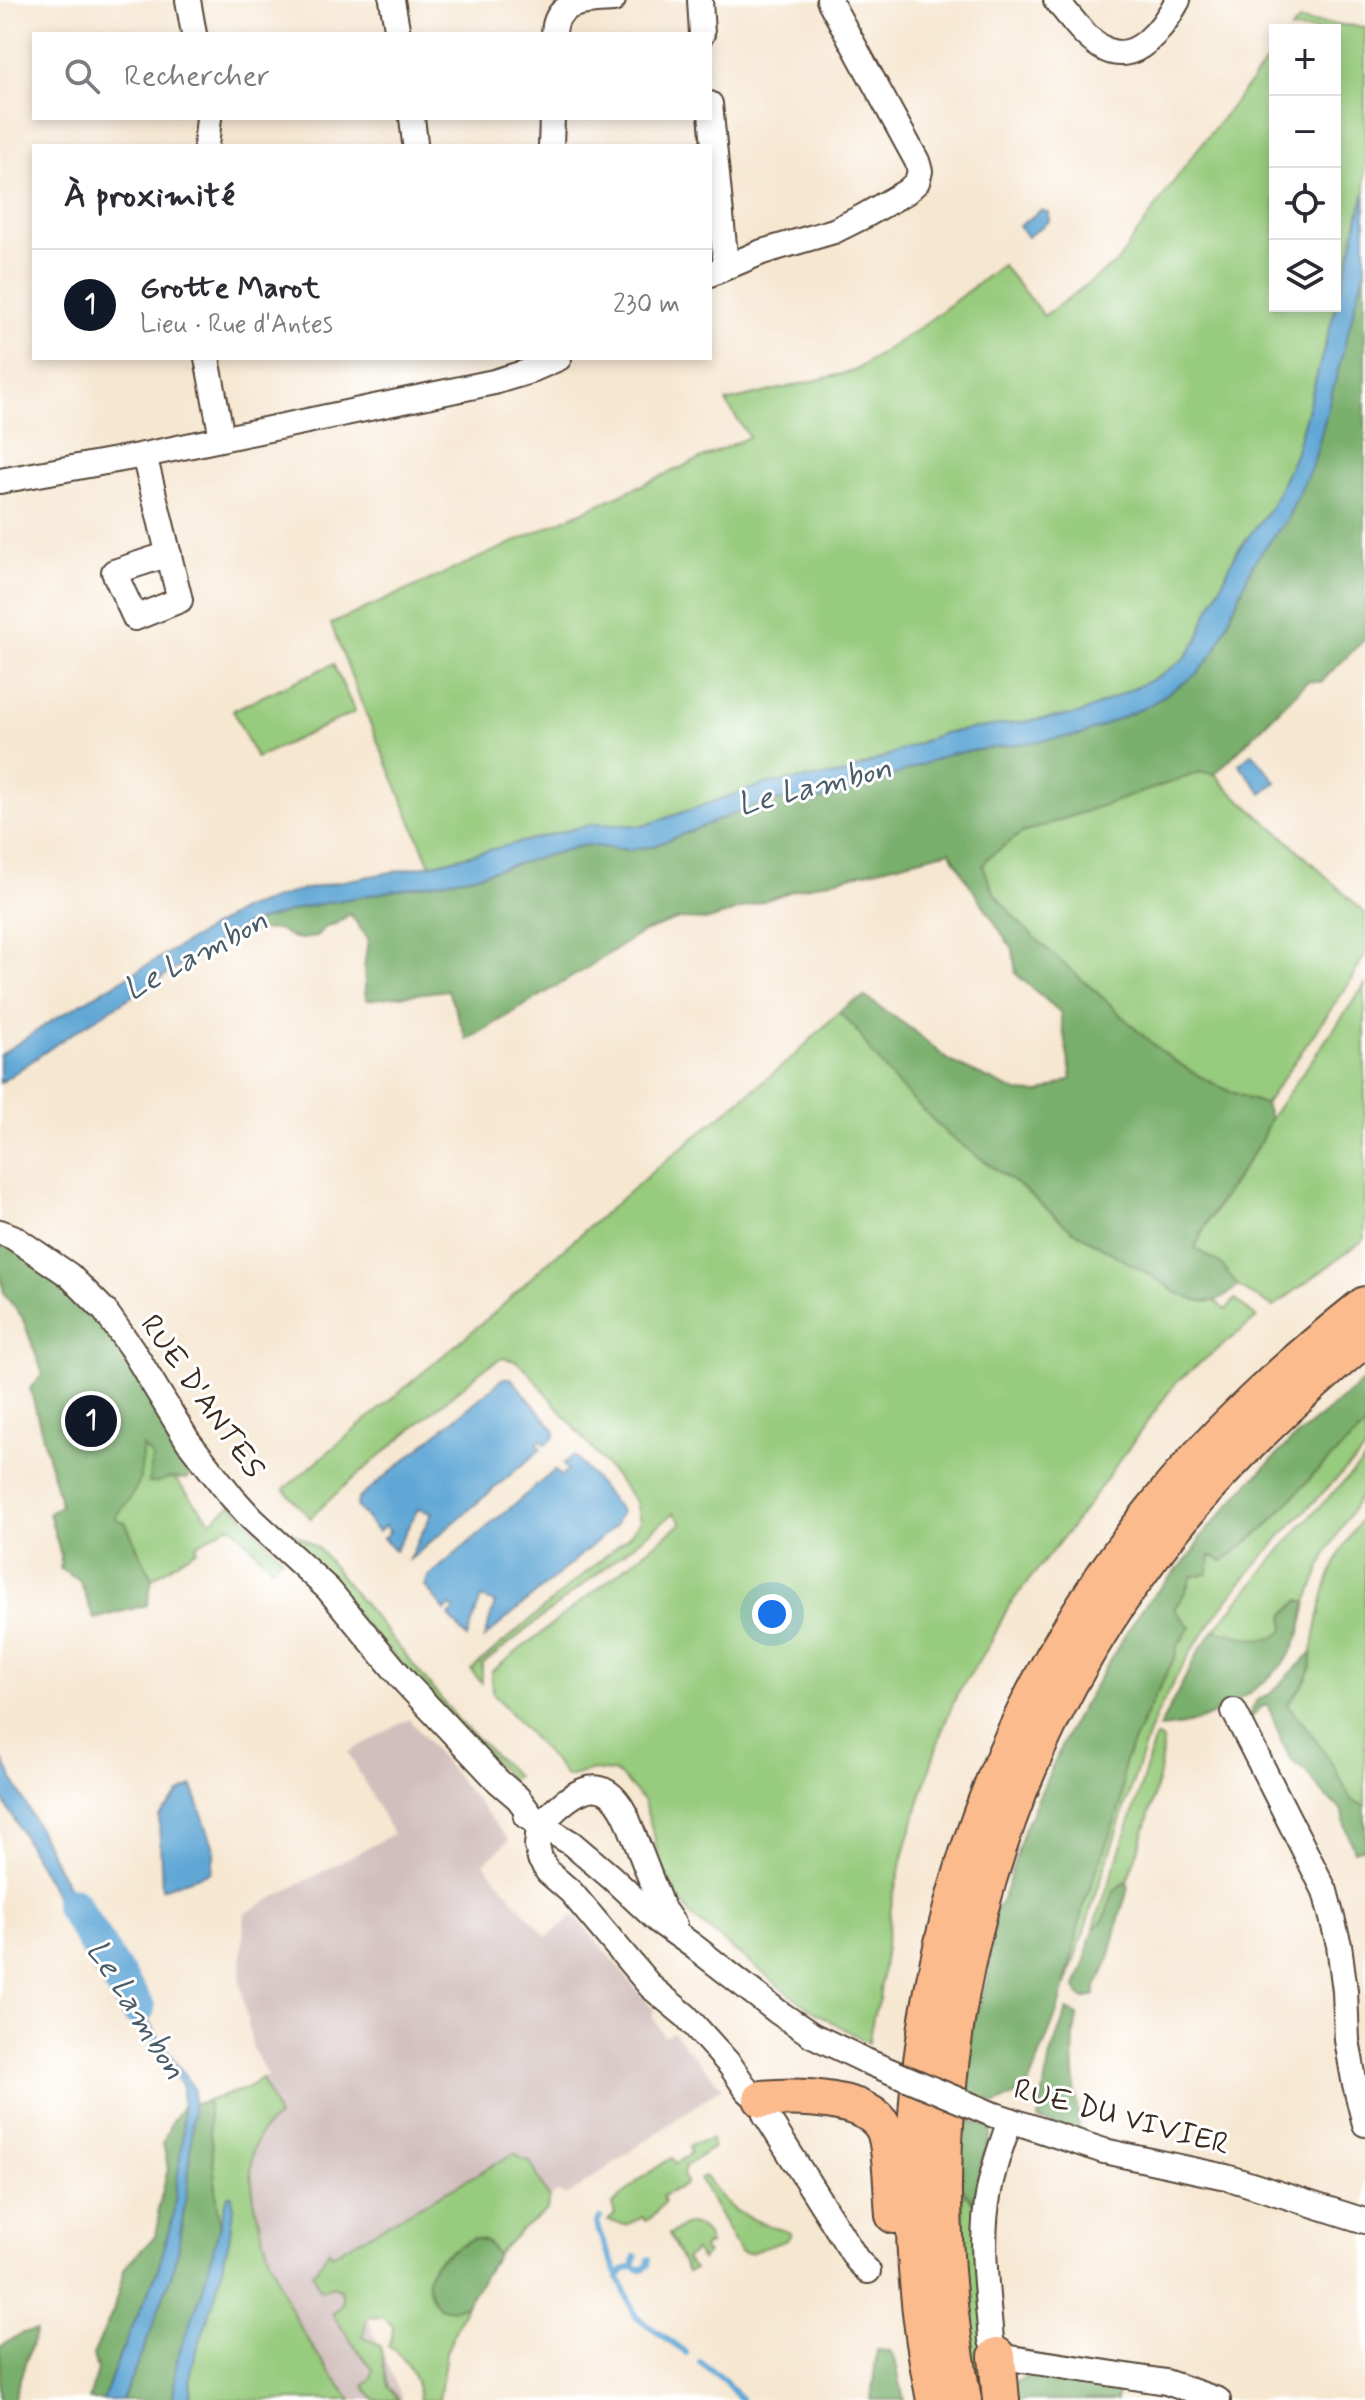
<!DOCTYPE html>
<html lang="fr">
<meta charset="utf-8">
<style>
body{margin:0;font-family:Mynerve,sans-serif;background:#f2f2f3;color:#2b2b33}
.controls{position:absolute;right:24px;top:24px;display:grid;overflow:hidden;border-radius:0px;box-shadow:0 4px 12px #0003}
.controls button{width:72px;height:72px;display:grid;place-items:center;padding:0;border:0;border-bottom:2px solid #e1e1e2;background:#fff;color:#2b2b33;font:40px sans-serif}
.you{position:absolute;left:772px;top:1614px;width:28px;height:28px;margin:-20px;border:6px solid #fff;border-radius:50%;background:#1a73e8;box-shadow:0 0 0 12px #1a73e833}
.badge{display:grid;place-items:center;width:52px;height:52px;border-radius:50%;background:#111827;color:#fff;font-size:26px;font-weight:700}
.pin{position:absolute;translate:-50% -50%;border:4px solid #fff;box-shadow:0 2px 8px #0006}
.list{margin:0;padding:0;list-style:none}
h2{display:flex;justify-content:space-between;align-items:center;height:104px;margin:0;padding:0 32px;font-size:34px}
h2 small{font-size:26px;font-weight:400;color:#7c7c81}
.list li{display:grid;grid-template-columns:52px 1fr auto;gap:24px;align-items:center;box-sizing:border-box;height:112px;padding:0 32px;border-top:2px solid #e1e1e2}
.list b{display:block;font-size:30px;white-space:nowrap}
.list p{margin:0;font-size:26px;white-space:nowrap;color:#7c7c81}
.list em{font-size:26px;font-style:normal;color:#7c7c81}
.icon{flex:none;width:44px;height:44px;fill:none;stroke:currentColor;stroke-width:2;stroke-linecap:round;stroke-linejoin:round}
.map{position:relative;flex:none;width:1365px;height:2400px;overflow:hidden}
.search{position:absolute;background:#fff;box-shadow:0 4px 12px #0003;left:32px;top:32px;width:680px;height:88px;display:flex;align-items:center;gap:20px;box-sizing:border-box;padding:0 28px;border-radius:0px;color:#7c7c81;font-size:30px}
.panel{position:absolute;background:#fff;box-shadow:0 4px 12px #0003;left:32px;top:144px;width:680px;height:216px;border-radius:0px}
.map>svg:first-child{display:block}
</style>
<div class="map">
<svg width="1365" height="2400" viewBox="0 0 1365 2400">
<rect width="100%" height="100%" fill="#fff"/>
<filter id="ink" filterUnits="userSpaceOnUse"><feTurbulence type="fractalNoise" baseFrequency=".0125" numOctaves="2"/><feDisplacementMap in="SourceGraphic" scale="16" xChannelSelector="R" yChannelSelector="G"/><feConvolveMatrix kernelMatrix="1 2 1 2 8 2 1 2 1" color-interpolation-filters="sRGB"/></filter>
<filter id="wash" filterUnits="userSpaceOnUse"><feTurbulence type="fractalNoise" baseFrequency=".006" numOctaves="4" result="noise"/><feDisplacementMap in="SourceGraphic" scale="32" xChannelSelector="R" yChannelSelector="G"/><feGaussianBlur stdDeviation="1.8" result="paint"/><feColorMatrix in="noise" values="0 0 0 0 0 0 0 0 0 0 0 0 0 0 0 0 0 1.4 0 .05"/><feComposite in="paint" operator="in"/></filter>
<g filter="url(#wash)">
<rect width="100%" height="100%" fill="#f6e7d1"/>
<!-- industrial -->
<polygon fill="#d1bfbd" points="409,1719 509,1840 484,1863 521,1908 547,1937 574,1915 654,2010 652,2016 664,2036 673,2032 722,2087 567,2196 558,2192 549,2199 530,2161 338,2251 403,2400 173,2400 177,2358 201,2295 220,2229 207,2101 245,2089 267,2076 252,2046 240,1981 245,1913 393,1834 348,1752"/>
<!-- green -->
<g fill="#97cb7d" stroke="#697a4e" stroke-width="2">
<polygon points="1299,21 1365,27 1365,191 1346,269 1295,455 1271,507 1236,553 1205,619 1199,638 1185,658 1162,675 1080,714 943,733 843,774 765,784 643,826 593,824 430,865 364,709 331,624 749,437 726,402 854,371 922,326 1002,265 1044,316 1116,263 1190,159 1275,51 1275,306 1335,306 1335,30 1291,30"/>
<polygon points="333,664 355,712 256,758 233,710"/>
<path d="M1201,772L1215,774L1227,788L1284,837L1365,913V955L1348,985L1265,1104C1224,1092 1179,1068 1147,1039C1131,1026 1117,1010 1102,997C1068,967 1021,930 995,894C990,886 987,875 982,866L989,857L1022,833Z"/>
<path d="M1365,985V1239L1273,1307L1238,1286L1220,1263L1194,1248C1216,1202 1251,1165 1270,1119Z"/>
<polygon points="839,1012 855,1028 872,1053 896,1082 948,1135 1022,1188 1072,1230 1162,1282 1175,1292 1196,1299 1215,1301 1226,1310 1235,1299 1257,1318 1176,1382 1079,1517 1008,1607 990,1644 957,1694 941,1733 906,1846 892,1900 879,1999 873,2017 869,2043 815,2012 787,1992 690,1915 665,1875 658,1857 654,1835 643,1800 624,1779 613,1772 593,1770 567,1777 492,1692 491,1672 682,1523 674,1513 482,1665 482,1683 471,1670 629,1536 640,1521 636,1502 527,1370 516,1361 502,1358 482,1370 342,1488 310,1518 284,1489 501,1307 539,1270 658,1167 792,1058"/>
<path d="M1363,1427H1365V1451C1307,1507 1248,1567 1203,1634C1182,1663 1165,1697 1150,1730L1066,1986L1083,1907L1121,1804L1124,1763L1147,1712L1176,1655L1178,1645L1185,1637L1174,1609L1184,1594L1192,1575L1210,1556L1223,1561L1265,1528L1314,1474Z"/>
<path d="M141,1445L152,1455L155,1483L169,1478H174L211,1521L232,1504L282,1558L271,1567L234,1528L228,1526L196,1545L197,1549L152,1579L125,1522L119,1521L115,1517C135,1492 143,1477 141,1445Z"/>
<path d="M1365,1460V1488L1327,1552L1307,1602L1300,1600L1285,1614C1284,1619 1285,1624 1284,1628C1277,1650 1230,1633 1214,1630L1300,1527Z"/>
<polygon points="263,1513 318,1548 459,1721 516,1776 511,1780 262,1515"/>
<path d="M1365,1515V1806L1351,1800L1333,1765L1307,1728L1287,1704C1301,1688 1314,1675 1312,1652C1322,1594 1328,1563 1365,1515Z"/>
<path d="M1155,1737L1163,1741C1159,1794 1144,1832 1127,1882L1120,1885L1104,1919L1093,1930L1138,1797Z"/>
<path d="M262,2078L278,2117C266,2125 256,2137 253,2151C243,2194 277,2285 298,2323C313,2351 332,2375 351,2400H190L191,2368L214,2300L229,2240L233,2208L227,2203L220,2229L207,2101L245,2089Z"/>
<path d="M711,2139L713,2148C701,2154 696,2161 685,2166L683,2174L686,2182L685,2185L662,2196L664,2202L652,2217L645,2221L643,2217L626,2225L608,2221L615,2214L612,2205L639,2180L672,2157L675,2163L687,2157L691,2152L689,2148L692,2144Z"/>
<path d="M515,2153L522,2159L530,2161L549,2199L547,2210L520,2231L497,2255C494,2250 490,2243 485,2240C473,2234 437,2257 431,2268C425,2281 427,2301 441,2307C449,2311 457,2308 466,2305L446,2353L439,2400H420C417,2378 407,2358 388,2346L392,2338L393,2326L382,2317L367,2318L363,2336L380,2346L388,2386L399,2400H374L364,2386L371,2379L373,2369L352,2343L332,2313L338,2309L343,2301L341,2290L333,2286L320,2290L312,2272L317,2270L329,2250L332,2255Z"/>
<path d="M705,2176C714,2185 719,2197 730,2206C746,2220 771,2225 790,2233V2236L787,2240L750,2253L740,2252L700,2179Z"/>
<path d="M963,2191L975,2205L995,2400H980L970,2346L962,2251L965,2249C967,2232 959,2211 963,2191Z"/>
<path d="M688,2224C701,2224 708,2234 710,2245H705L703,2251L707,2253L702,2260L695,2251L686,2259L694,2269L687,2272L669,2234Z"/>
</g>
<!-- forest -->
<g fill="#79af6c" stroke="#5a6c45" stroke-width="2">
<path d="M1365,267V639L1321,682L1308,681L1215,774L1201,772L1022,833L989,857L983,866C987,875 990,886 995,894C1021,930 1068,967 1102,997C1117,1010 1131,1026 1147,1039C1179,1068 1224,1092 1265,1104L1270,1119L1261,1141L1209,1218L1195,1248L1220,1263L1238,1286C1232,1290 1224,1298 1216,1300C1198,1306 1175,1292 1162,1282L1072,1230L1022,1188L948,1135L896,1083L872,1053L855,1028L839,1012L851,1003L865,997L913,1030L949,1061L1017,1092L1040,1093L1072,1079L1060,1012L1016,974L1013,950L966,879L950,851L798,889L709,920L679,919L641,933L582,971L467,1040L448,990L366,1000L364,968L368,939L350,914L335,924L327,926L315,937L301,939L291,937L278,929L251,931L246,925L304,907L473,876L584,845L629,850L653,846L766,801L823,799L949,754L1081,735L1216,650L1253,563L1287,519L1314,461Z"/>
<path d="M13,1237L69,1275L202,1461L187,1479L169,1478L155,1483H149L152,1456L142,1446C143,1483 138,1489 115,1517L119,1521L125,1522L152,1579L147,1605L94,1619L80,1581L60,1569L61,1556L49,1513L61,1506L30,1388L43,1374L22,1317L4,1294L0,1268V1248Z"/>
<polygon points="1365,1380 1365,1427 1314,1474 1265,1528 1223,1561 1210,1556 1208,1574 1192,1576 1184,1594 1174,1609 1190,1627 1178,1645 1176,1655 1147,1712 1124,1763 1121,1804 1083,1907 1060,2005 1026,2091 996,2104 962,2090 974,2022 988,1976 994,1916 1005,1893 1024,1830 1070,1727 1128,1630 1148,1601 1194,1552 1200,1538 1249,1483 1291,1441"/>
<path d="M1300,1600L1307,1602C1304,1618 1301,1634 1293,1649C1277,1679 1227,1710 1195,1722C1184,1726 1171,1727 1159,1728L1199,1651L1214,1630C1230,1633 1276,1650 1284,1628C1285,1624 1284,1619 1285,1614Z"/>
<path d="M1312,1652C1314,1675 1301,1687 1287,1705L1307,1728L1333,1765L1351,1800L1365,1806V1848L1354,1851L1345,1826L1343,1811L1325,1796L1307,1773L1292,1761L1282,1743L1268,1705L1261,1707L1248,1721V1716L1257,1700L1270,1694Z"/>
<path d="M1127,1882L1129,1888C1117,1916 1115,1945 1104,1972C1101,1981 1094,1984 1095,1995L1084,1999L1078,1994L1076,1987L1086,1960L1090,1937L1093,1930L1104,1919L1114,1890Z"/>
<path d="M1067,2010L1078,2015C1068,2043 1077,2102 1079,2132L1038,2120L1050,2056Z"/>
<polygon points="207,2101 220,2229 201,2295 177,2358 173,2400 122,2400 147,2341 175,2264 188,2186 193,2104"/>
<polygon points="182,2106 183,2130 173,2216 158,2270 119,2357 103,2400 89,2400 97,2370 93,2355 113,2311 125,2267 155,2236 159,2222 158,2210 168,2169 163,2143 171,2123"/>
<polygon points="960,2117 993,2128 979,2170 975,2205 959,2184"/>
<path d="M474,2238C487,2239 490,2245 497,2255L466,2305L452,2310L439,2307C409,2271 444,2254 474,2238Z"/>
<polygon points="36,2331 13,2400 0,2400 0,2347 22,2333"/>
<polygon points="877,2350 890,2351 895,2359 904,2400 871,2400"/>
<polygon points="1041,2371 1120,2384 1117,2400 1012,2400 1011,2384"/>
</g>
<!-- water -->
<g fill="#60a7d6" stroke="#4e687a" stroke-width="2">
<polygon points="1365,191 1365,268 1314,461 1287,519 1253,563 1216,650 1197,674 1148,706 1081,735 949,754 848,793 823,799 766,801 653,846 629,850 584,845 473,876 304,907 246,925 65,1038 0,1083 0,1055 53,1020 243,909 294,892 338,882 430,865 593,824 643,826 765,784 843,774 943,733 1079,714 1162,675 1185,658 1199,638 1205,619 1236,553 1271,507 1295,455 1346,269"/>
<polygon points="1041,210 1048,212 1049,221 1027,237 1019,226"/>
<polygon points="1253,753 1276,782 1262,793 1239,764"/>
<polygon points="504,1378 511,1378 555,1430 555,1436 546,1445 541,1440 537,1443 541,1449 408,1561 432,1513 418,1509 395,1551 383,1538 390,1532 385,1526 378,1532 357,1507 358,1499"/>
<polygon points="573,1456 577,1458 621,1511 616,1525 484,1638 495,1603 481,1598 467,1638 449,1616 455,1610 451,1606 445,1611 425,1586 428,1577 555,1470 561,1476 568,1471 563,1464"/>
<polygon points="0,1754 101,1952 194,2089 188,2186 175,2264 147,2341 122,2400 103,2400 119,2357 158,2270 173,2216 183,2130 182,2085 94,1967 0,1793"/>
<polygon points="192,1786 215,1851 211,1872 162,1889 159,1817 180,1793"/>
<polygon points="228,2195 232,2195 233,2208 229,2240 214,2300 191,2368 190,2400 173,2400 177,2358 201,2295"/>
</g>
<g fill="none" stroke-linecap="round" stroke-linejoin="round">
<!-- stream -->
<g stroke="#60a7d6" stroke-width="6">
<polyline points="600,2218 597,2222 598,2230 636,2317 686,2353"/>
<path d="M633,2266C638,2270 643,2271 648,2265L649,2259"/>
<polyline points="618,2278 624,2270 633,2266 636,2256"/>
<polyline points="700,2362 724,2380 741,2400"/>
</g>
<!-- river -->
<polyline stroke="#60a7d6" stroke-width="36" points="72,1905 137,2008"/>
</g>
</g>
<g filter="url(#ink)">
<g fill="none" stroke-linecap="round" stroke-linejoin="round">
<!-- minor casing -->
<g stroke="#574639" stroke-width="28">
<g id="minor">
<polyline points="188,0 194,34"/>
<polyline points="392,0 398,34"/>
<polyline points="700,0 702,34"/>
<path d="M1056,0C1070,16 1083,36 1101,47C1135,69 1164,26 1178,0"/>
<path d="M554,34C555,0 585,2 613,0"/>
<polyline points="710,104 726,266"/>
<polyline points="412,118 415,143"/>
<polyline points="206,146 209,118"/>
<polyline points="551,146 552,118"/>
<polyline points="710,274 762,252 834,231 864,216 906,192 917,182 920,171 917,161 829,0"/>
<polyline points="207,358 222,438"/>
<polyline points="144,455 180,600 135,618 114,572 169,554"/>
<polyline points="0,481 144,455 494,382 527,372 559,358"/>
<polyline points="0,1232 13,1237 69,1275 105,1311 132,1349 188,1441 232,1497 252,1519 328,1589 406,1683 498,1781 518,1798 539,1826"/>
<polyline points="1234,1711 1325,1891 1339,1945 1345,1991 1347,2040 1354,2080 1365,2124"/>
<polyline points="526,1816 571,1843 611,1877 658,1921 692,1945 778,2012 812,2035 866,2061"/>
<polyline points="539,1826 537,1846 540,1859 548,1872 571,1892 651,1987 686,2016 730,2065 747,2090 754,2096 762,2099 765,2114 857,2260 868,2271"/>
<path d="M539,1826C568,1796 602,1763 627,1818L662,1908L674,1925"/>
<polyline points="995,2115 1104,2151 1226,2177 1365,2221"/>
<path d="M1010,2120C1002,2144 993,2167 989,2191C979,2240 987,2291 991,2340L997,2356L1166,2382L1218,2400"/>
</g>
</g>
<!-- highway casing -->
<g stroke="#574639" stroke-width="40">
<g id="highway">
<path d="M762,2099C794,2096 875,2095 886,2134C892,2155 892,2193 894,2215"/>
<polyline points="997,2356 1001,2400"/>
<path d="M935,2400C872,2091 954,1758 1151,1513C1213,1434 1287,1367 1365,1305"/>
<path d="M963,2400C905,2092 974,1776 1172,1529C1228,1458 1295,1396 1365,1338"/>
</g>
</g>
<!-- minor -->
<use href="#minor" stroke="#fff" stroke-width="24"/>
<!-- highway -->
<use href="#highway" stroke="#fbbb8d" stroke-width="36"/>
<!-- minor-bridge casing -->
<g stroke="#574639" stroke-width="28" stroke-linecap="butt">
<polyline id="minor-bridge" points="866,2061 994,2115"/>
</g>
<!-- minor-bridge -->
<use href="#minor-bridge" stroke="#fff" stroke-width="24"/>
</g>
</g>
<g text-anchor="middle" stroke-width="6" stroke-linejoin="round" paint-order="stroke">
<!-- street labels -->
<g font-size="30" fill="#3b2a1e" stroke="#fff">
<text transform="translate(203 1396) rotate(55)" y="10">RUE D'ANTES</text>
<text transform="translate(1122 2116) rotate(15)" y="10">RUE DU VIVIER</text>
</g>
<!-- water labels -->
<g font-size="32" font-style="italic" fill="#4a5c68" stroke="#fff">
<text transform="translate(814 785) rotate(-14)" y="11">Le Lambon</text>
<text transform="translate(195 954) rotate(-28)" y="11">Le Lambon</text>
<text transform="translate(137 2009) rotate(58)" y="11">Le Lambon</text>
</g>
</g>
</svg>
<div class="controls">
<button>+</button>
<button>−</button>
<button><svg class="icon" aria-label="locate" viewBox="0 0 24 24"><circle cx="12" cy="12" r="6"/><path d="M12 2v4M12 18v4M2 12h4M18 12h4"/></svg></button>
<button><svg class="icon" aria-label="layers" viewBox="0 0 24 24"><path d="M12 4l9 5-9 5-9-5zM3 14l9 5 9-5"/></svg></button>
</div>
<div class="you"></div>
<div class="pin badge" style="left:91px;top:1421px">1</div>
<div class="search"><svg class="icon" aria-label="search" viewBox="0 0 24 24"><circle cx="10" cy="10" r="6"/><path d="M15 15l6 6"/></svg>Rechercher</div>
<section class="panel">
<h2>À proximité<small></small></h2>
<ul class="list">
<li><span class="badge">1</span><div><b>Grotte Marot</b><p>Lieu · Rue d'Antes</p></div><em>230 m</em></li>
</ul>
</section>
</div>
